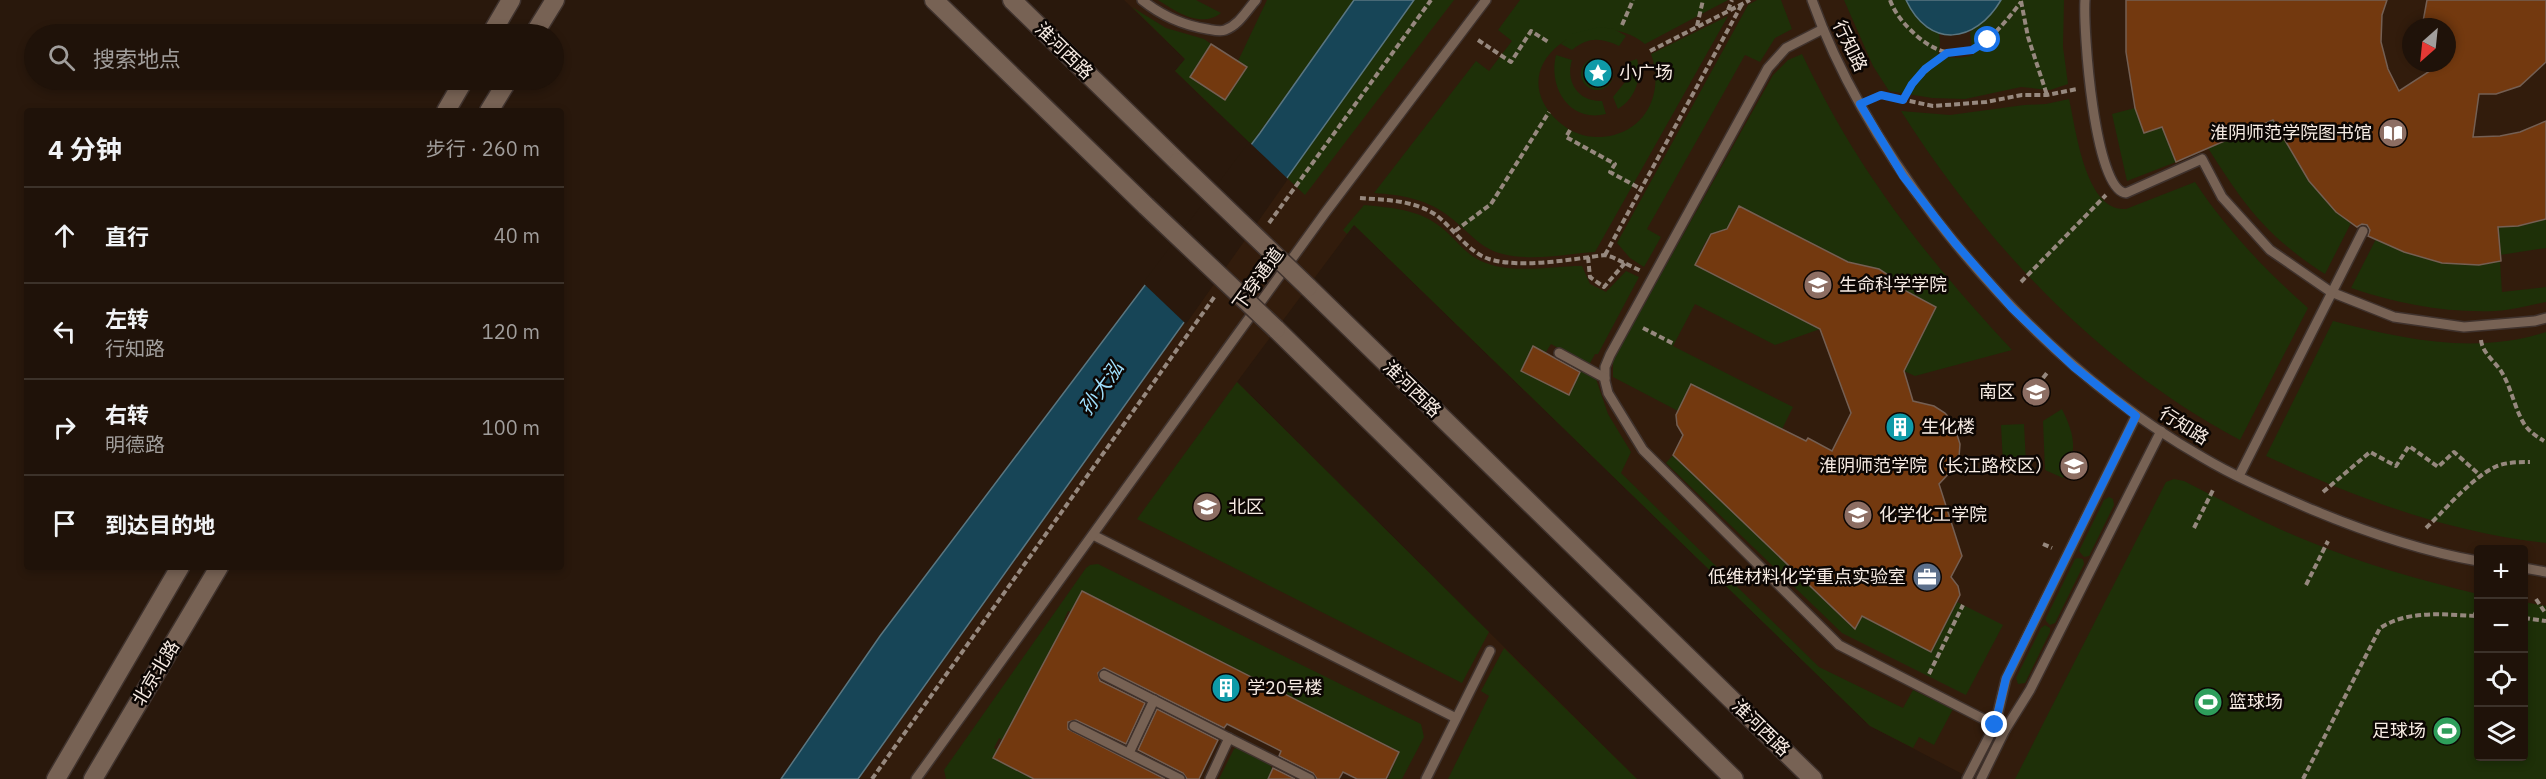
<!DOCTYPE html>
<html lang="zh">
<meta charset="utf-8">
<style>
body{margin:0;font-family:"IBM Plex Sans","Noto Sans SC",sans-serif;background:#271b12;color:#f1f3f6}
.controls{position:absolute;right:18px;bottom:18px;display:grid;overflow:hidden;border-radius:6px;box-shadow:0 3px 9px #0003}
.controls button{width:54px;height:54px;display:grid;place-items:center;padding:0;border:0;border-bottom:2px solid #3c322a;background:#1f1209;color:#f1f3f6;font:30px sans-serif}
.compass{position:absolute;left:2402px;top:18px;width:54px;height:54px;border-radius:50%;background:#1f1209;box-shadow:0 3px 9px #0003;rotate:207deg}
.stop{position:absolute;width:18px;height:18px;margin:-14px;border:4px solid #1a73e8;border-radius:50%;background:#fff}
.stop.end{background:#1a73e8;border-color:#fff;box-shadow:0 2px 6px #0008}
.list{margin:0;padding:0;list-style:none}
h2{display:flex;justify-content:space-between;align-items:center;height:78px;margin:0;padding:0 24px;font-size:26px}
h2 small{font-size:20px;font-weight:400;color:#a19e9c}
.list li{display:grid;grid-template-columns:39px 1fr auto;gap:18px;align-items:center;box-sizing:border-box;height:96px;padding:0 24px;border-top:2px solid #3c322a}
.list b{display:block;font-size:22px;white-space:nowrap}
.list p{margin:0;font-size:20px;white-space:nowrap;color:#a19e9c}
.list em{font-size:20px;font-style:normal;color:#a19e9c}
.icon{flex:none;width:33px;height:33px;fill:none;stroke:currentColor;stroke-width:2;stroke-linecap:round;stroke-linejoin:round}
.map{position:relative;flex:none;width:2546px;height:779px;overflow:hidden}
.search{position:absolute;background:#1f1209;box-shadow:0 3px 9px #0003;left:24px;top:24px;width:540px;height:66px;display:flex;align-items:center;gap:15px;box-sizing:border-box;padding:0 21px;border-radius:33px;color:#a19e9c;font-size:22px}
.panel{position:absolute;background:#1f1209;box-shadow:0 3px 9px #0003;left:24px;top:108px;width:540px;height:462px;border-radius:6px}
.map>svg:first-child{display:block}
</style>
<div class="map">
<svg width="2546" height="779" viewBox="0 0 2546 779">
<rect width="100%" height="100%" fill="#29180c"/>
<!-- built -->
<path fill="#321c0c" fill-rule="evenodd" d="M1124,0H2546V779H1972L1870,726L1354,225L1237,382L1637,779H858L1294,166L1229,102L1218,113L1175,71L1185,59ZM2411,27H2447V63H2411ZM2478,550H2524V756H2478Z"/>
<!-- green -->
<g fill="#1e3008">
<path d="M1158,0H1196L1221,13C1201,29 1175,11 1158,0Z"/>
<polygon points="1267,0 1354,0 1251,144 1175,71 1185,59 1132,7 1166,28 1204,39 1211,44 1190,77 1225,99 1238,61"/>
<polygon points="1414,0 1454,0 1305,195 1286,177"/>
<path d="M1520,0H1728L1645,44C1593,0 1496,65 1559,122C1575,136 1594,140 1614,135C1651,125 1663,87 1651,54L1728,16L1595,252C1565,254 1529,262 1499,253C1479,247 1467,230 1451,218C1428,199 1402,195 1374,193L1476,61L1489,71L1512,41L1498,30Z"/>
<polygon points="1757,0 1781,0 1792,29 1775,38 1760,62 1745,55 1647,229 1661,237 1644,267 1630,258 1617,243 1748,5"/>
<path d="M1844,0H1906C1912,13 1925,27 1939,32L1940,44L1938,53C1949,59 1960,59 1973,55L1970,32L1985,20L2001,0H2064L2063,47L2068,84L2050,90L2021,87L1965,99L1932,98L1889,91L1873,66Z"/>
<path d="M1600,27L1614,29L1626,36L1619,46C1601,37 1587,37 1572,50L1561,44L1572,34Z"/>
<path d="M1802,54C1858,172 1924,255 2012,350L1915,376L1904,371L1936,307L1904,290L1893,278L1879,269L1848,262L1739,206L1726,231C1707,228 1702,251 1695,265L1820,329L1775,345L1695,304L1673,346L1793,407L1782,429L1691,385L1678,411L1613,377V360L1773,75L1788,60Z"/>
<path d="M1556,55L1572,60C1565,81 1578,102 1602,101L1606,114C1569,123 1548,87 1556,55Z"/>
<circle cx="1597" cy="74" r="16"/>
<path d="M1637,59C1642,78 1636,98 1618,109L1613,97L1625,82V63Z"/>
<path d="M2069,99C2076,129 2085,212 2126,209L2195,182C2227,230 2265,270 2308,308L2240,440C2099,365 1987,246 1901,111L1950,115L2024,105L2046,104Z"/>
<path d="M2306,106L2289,147C2306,176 2323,202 2351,223L2325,274C2267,237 2244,205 2208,148Z"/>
<polygon points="2135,108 2144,133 2162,127 2176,162 2127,181 2112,114"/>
<path d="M1364,205C1392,208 1419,209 1442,228C1455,238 1465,254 1481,261C1511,275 1549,266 1582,266L1590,284L1606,292L1626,271L1639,277L1598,354H1595L1589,365L1551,344L1546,352L1533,346L1521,371L1569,395L1581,370L1596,379L1608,414L1631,452L1621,473L1819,667L1903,708L1913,690L1953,709L1934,745L1919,737L1913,748L1870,726L1354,225L1347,234L1343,230Z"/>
<polygon points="2546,219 2546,248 2500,255 2498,227 2518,226"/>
<path d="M2376,239C2417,259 2455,268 2500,261L2502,292L2546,287V302C2530,305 2512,310 2496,311C2445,313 2399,304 2351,288Z"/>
<path d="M2333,321C2403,339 2475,355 2546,332V543C2446,532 2356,498 2266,456Z"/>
<polygon points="1237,382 1489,632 1462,683 1137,519"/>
<path d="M2062,409C2075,436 2078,451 2063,478L2045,470L2043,421Z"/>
<polygon points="2024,424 2026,463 2003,464 2001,425"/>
<polygon points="1673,455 1854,629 1862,616 1931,651 1957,602 2003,625 1966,695 1842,633 1666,463"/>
<path d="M2174,479L2184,481C2225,502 2265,524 2308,541C2363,564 2420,580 2478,594V756H2524V602L2546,606V779H2015L2166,482Z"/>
<polygon points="2109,497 2113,499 2114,505 2089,556 2084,557 2079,551 2104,500"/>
<polygon points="2078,558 2083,559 2084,564 2055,623 2050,625 2046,621 2046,618 2075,559"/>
<polygon points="1098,564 1421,724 1424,737 1402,779 1388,779 1399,752 1083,591 1071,612 1068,611 1064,620 1067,622 1028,691 1057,741 1013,719 1002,740 999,738 994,748 997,750 993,758 1037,779 946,779 944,770 1086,568 1090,565"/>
<polygon points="2045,625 2050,628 2050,632 2025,683 2018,684 2016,678 2041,628"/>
<polygon points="1504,648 1637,779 1448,779 1489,696 1481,691"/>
<polygon points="1238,747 1269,763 1272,769 1268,779 1219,779 1234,749"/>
</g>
<!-- water -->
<g fill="#174557" stroke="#5a7681" stroke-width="1.5">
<polygon points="1354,0 1414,0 858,779 781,779 880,636 1260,133"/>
<path d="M1906,0H2001C1975,44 1929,49 1906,0Z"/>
</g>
<!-- pier -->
<polygon fill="#29180c" points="1249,142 1288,179 1186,324 1143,283"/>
<!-- building -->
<g fill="#73390f" stroke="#745f53" stroke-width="1.5">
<polygon points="2126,0 2387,0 2382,15 2381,42 2388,69 2399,91 2442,63 2447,63 2447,27 2422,27 2427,0 2546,0 2546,62 2520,86 2496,94 2479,94 2473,137 2500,136 2520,132 2546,121 2546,219 2518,226 2498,227 2501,261 2479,265 2442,263 2404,252 2368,236 2370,230 2367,225 2362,224 2357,227 2336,212 2309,181 2273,120 2176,162 2162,127 2144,133 2135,108 2126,52"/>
<polygon points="1211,44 1247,67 1225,100 1190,77"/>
<polygon points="1739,206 1848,262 1879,269 1893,278 1904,290 1936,307 1904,371 1913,401 1934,406 1945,413 1953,422 1960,444 1959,457 1954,468 1939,484 1962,556 1951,577 1958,586 1960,595 1931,652 1862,616 1855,629 1673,455 1683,435 1677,425 1676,415 1691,384 1806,441 1808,438 1832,451 1851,413 1820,329 1695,265 1711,234 1727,229"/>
<polygon points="1533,346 1580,372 1569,395 1521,371"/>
<polygon points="1082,591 1399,752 1386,779 1357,779 1343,772 1339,779 1317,779 1313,773 1279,756 1281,751 1227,724 1224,728 1104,668 1098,673 1100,681 1145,703 1126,744 1076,720 1068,722 1068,729 1165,779 1034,779 993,758"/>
<polygon points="1157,709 1218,740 1199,779 1187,779 1183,773 1138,750"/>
<polygon points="1273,768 1295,779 1268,779"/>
</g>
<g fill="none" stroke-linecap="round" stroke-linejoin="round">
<!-- lane casing -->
<g stroke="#3f322d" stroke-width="12">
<g id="lane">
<path d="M1142,0C1162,16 1182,25 1207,29C1213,30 1220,32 1225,30C1239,25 1247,10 1256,0"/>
<path d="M1812,0C1840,79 1885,152 1935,218C2009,313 2097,397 2202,457C2237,478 2276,494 2313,510C2366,532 2421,551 2478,561"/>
<path d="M2085,0C2083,28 2094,191 2126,193L2202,159L2222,197L2270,250L2331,292L2394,317L2464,327L2535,321L2546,318"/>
<polyline points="1823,29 1786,48 1768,68 1610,355 1605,367 1605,381 1608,393 1643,450 1839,645 2005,730"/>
<polyline points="1559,353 1605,378"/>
<polyline points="2239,476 2363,231"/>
<polyline points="1093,535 1456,718"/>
<polyline points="2524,568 2546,572"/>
<polyline points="1104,675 1310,779"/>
<polyline points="1074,726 1180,779"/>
<polyline points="1129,753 1154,700"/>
<polyline points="916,779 1325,213 1486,0"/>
<polyline points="1210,779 1229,738"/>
<polyline points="1426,779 1490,651"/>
<polyline points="1967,779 1995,725 2006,679 2136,416"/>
<polyline points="1981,779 2005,730 2030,690 2161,431"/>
</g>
</g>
<!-- secondary casing -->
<g stroke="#3f322d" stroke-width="21">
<g id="secondary">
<polyline points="934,0 1146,206"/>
<polyline points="1012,0 1178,162"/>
<polyline points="491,34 511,0"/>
<polyline points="534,34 555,0"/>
<polyline points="446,111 464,80"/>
<polyline points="489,111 508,80"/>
<polyline points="1308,287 1813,779"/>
<polyline points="1276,329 1734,779"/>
<polyline points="56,779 180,567"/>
<polyline points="93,779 219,567"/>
</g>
</g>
<!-- path -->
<g stroke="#96887e" stroke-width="4" stroke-dasharray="6 3" stroke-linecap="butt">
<path d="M1890,0C1896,16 1906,26 1918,37C1963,75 1994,37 2021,2"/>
<polyline points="2021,1 2028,37 2047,95"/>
<polyline points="1728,10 1732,0"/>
<polyline points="1622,25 1633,0"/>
<polyline points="1697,26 1703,0"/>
<polyline points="1478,40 1511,62 1531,31 1550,43"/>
<polyline points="1650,51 1750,0"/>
<polyline points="1875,98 1881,95 1933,106 1986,102 2022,95 2047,95 2077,89"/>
<path d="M1903,100C1915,79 1929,68 1947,53"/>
<polyline points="1570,130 1566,137 1615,164 1610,172 1641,189"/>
<path d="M1360,198C1385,200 1414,200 1436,215C1453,228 1468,252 1489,259C1522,269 1572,259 1605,255L1612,257L1641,271"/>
<polyline points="1269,223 1431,0"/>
<polyline points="1455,231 1491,204 1549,112"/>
<polyline points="1605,255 1742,4"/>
<polyline points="1588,257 1590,277 1604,287 1625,263"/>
<polyline points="2021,282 2106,195"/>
<polyline points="1643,328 1674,344"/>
<path d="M2481,340C2482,352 2494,361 2501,371C2511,387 2514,406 2523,422C2528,431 2536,436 2544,441"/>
<polyline points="2043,378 2047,373"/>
<polyline points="2323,492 2370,452 2396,466 2409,446 2438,467 2454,452 2482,477"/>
<polyline points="2194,528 2213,490"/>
<path d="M2426,528C2446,509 2472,477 2497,466C2508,462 2519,462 2530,462"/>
<polyline points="2043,544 2052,548"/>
<polyline points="2306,585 2328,541"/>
<polyline points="2536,599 2546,614"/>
<polyline points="2474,616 2478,608"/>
<polyline points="2524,618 2546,621"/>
<polyline points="1929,674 1963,605"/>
<polyline points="872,779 1215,296"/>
<path d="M2303,779L2380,628C2410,609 2446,615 2478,616"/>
</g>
<!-- lane -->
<use href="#lane" stroke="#776254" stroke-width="9"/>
<!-- secondary -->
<use href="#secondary" stroke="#776254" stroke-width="18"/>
<!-- secondary-bridge casing -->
<g stroke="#3f322d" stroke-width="21" stroke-linecap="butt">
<g id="secondary-bridge">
<polyline points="1178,162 1308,287"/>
<polyline points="1146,206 1276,329"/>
</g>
</g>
<!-- secondary-bridge -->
<use href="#secondary-bridge" stroke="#776254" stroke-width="18"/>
</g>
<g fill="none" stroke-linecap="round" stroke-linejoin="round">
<!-- route -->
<polyline stroke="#1a73e8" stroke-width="8" points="1988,40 1972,50 1947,53 1925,69 1912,84 1903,100 1881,95 1860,104 1903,176 1955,243 2012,308 2074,367 2136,416 2006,678 1995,725"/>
</g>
<!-- icons -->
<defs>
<g id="sight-disc" transform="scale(1.5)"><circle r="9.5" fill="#0f9aa8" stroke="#0c0603"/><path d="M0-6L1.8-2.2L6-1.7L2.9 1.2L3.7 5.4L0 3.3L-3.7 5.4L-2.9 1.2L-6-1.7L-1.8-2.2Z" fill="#fff"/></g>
<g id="library-disc" transform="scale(1.5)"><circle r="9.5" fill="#8d6e63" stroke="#0c0603"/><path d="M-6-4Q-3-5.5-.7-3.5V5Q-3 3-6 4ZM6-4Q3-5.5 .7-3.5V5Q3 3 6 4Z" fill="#fff"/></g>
<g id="university-disc" transform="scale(1.5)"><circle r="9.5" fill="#8d6e63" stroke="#0c0603"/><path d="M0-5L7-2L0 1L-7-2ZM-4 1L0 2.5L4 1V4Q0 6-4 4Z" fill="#fff"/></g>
<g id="building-disc" transform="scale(1.5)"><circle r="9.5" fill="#0f9aa8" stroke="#0c0603"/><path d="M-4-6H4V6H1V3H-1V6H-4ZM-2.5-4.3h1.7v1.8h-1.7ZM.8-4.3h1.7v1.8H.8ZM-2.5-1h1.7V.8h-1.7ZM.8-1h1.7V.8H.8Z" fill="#fff"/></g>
<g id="office-disc" transform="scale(1.5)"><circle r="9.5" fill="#5c6f8a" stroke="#0c0603"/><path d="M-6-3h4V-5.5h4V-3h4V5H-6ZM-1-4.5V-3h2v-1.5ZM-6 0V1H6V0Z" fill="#fff"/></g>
<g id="stadium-disc" transform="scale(1.5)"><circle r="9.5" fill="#2e9e5b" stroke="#0c0603"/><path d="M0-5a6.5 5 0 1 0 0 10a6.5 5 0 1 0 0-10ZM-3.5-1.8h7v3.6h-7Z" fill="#fff"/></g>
</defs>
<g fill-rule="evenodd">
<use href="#sight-disc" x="1598" y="73"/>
<use href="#library-disc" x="2393" y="133"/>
<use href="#university-disc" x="1818" y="285"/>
<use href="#university-disc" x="2036" y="392"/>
<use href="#building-disc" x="1900" y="427"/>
<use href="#university-disc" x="2074" y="466"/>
<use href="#university-disc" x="1207" y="507"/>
<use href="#university-disc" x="1858" y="515"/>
<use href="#office-disc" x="1927" y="577"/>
<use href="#building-disc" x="1226" y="688"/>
<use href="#stadium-disc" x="2208" y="702"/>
<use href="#stadium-disc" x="2447" y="731"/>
</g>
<g text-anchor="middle" stroke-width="5" stroke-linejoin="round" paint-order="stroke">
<!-- street labels -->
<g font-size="18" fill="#f6eae2" stroke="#0c0603">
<text transform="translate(1850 46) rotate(64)" y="6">行知路</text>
<text transform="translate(1064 51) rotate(44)" y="6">淮河西路</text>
<text transform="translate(1258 279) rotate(-54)" y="6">下穿通道</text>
<text transform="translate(1412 389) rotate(44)" y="6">淮河西路</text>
<text transform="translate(2184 426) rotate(32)" y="6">行知路</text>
<text transform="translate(156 673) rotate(-59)" y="6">北京北路</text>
<text transform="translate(1761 728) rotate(44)" y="6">淮河西路</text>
</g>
<!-- poi labels -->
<g font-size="18" fill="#f6eae2" stroke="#0c0603" text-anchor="start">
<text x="1619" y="79">小广场</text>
<text x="2372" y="139" text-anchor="end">淮阴师范学院图书馆</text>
<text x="1839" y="291">生命科学学院</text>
<text x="2015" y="398" text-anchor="end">南区</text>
<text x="1921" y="433">生化楼</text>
<text x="2053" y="472" text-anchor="end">淮阴师范学院（长江路校区）</text>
<text x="1228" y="513">北区</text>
<text x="1879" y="521">化学化工学院</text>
<text x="1906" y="583" text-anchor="end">低维材料化学重点实验室</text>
<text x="1247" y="694">学20号楼</text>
<text x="2229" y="708">篮球场</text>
<text x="2426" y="737" text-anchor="end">足球场</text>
</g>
<!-- water labels -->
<g font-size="20" font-style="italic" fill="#9fdffc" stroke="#0c0603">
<text transform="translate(1101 388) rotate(-54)" y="7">孙大泓</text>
</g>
</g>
</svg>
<div class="controls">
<button>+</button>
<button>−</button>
<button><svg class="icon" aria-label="locate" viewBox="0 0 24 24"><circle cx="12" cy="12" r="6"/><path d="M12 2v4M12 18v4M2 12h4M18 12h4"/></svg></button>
<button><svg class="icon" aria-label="layers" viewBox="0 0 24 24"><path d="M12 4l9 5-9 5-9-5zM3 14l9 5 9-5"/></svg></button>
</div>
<svg class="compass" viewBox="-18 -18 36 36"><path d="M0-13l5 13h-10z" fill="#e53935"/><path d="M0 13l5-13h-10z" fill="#a19e9c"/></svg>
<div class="stop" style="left:1988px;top:40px"></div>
<div class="stop end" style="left:1995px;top:725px"></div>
<div class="search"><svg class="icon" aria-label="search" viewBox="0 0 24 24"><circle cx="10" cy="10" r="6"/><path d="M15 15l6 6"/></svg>搜索地点</div>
<section class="panel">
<h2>4 分钟<small>步行 · 260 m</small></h2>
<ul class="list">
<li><svg class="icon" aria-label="ahead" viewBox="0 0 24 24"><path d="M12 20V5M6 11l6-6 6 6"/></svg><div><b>直行</b></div><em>40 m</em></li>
<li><svg class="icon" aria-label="left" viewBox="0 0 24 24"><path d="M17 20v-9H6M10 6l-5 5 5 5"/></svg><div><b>左转</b><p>行知路</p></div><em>120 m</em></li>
<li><svg class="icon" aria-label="right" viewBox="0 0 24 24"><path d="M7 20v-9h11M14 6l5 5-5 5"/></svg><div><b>右转</b><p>明德路</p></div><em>100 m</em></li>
<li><svg class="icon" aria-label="arrive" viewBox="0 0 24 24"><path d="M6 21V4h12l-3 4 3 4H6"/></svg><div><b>到达目的地</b></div></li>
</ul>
</section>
</div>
